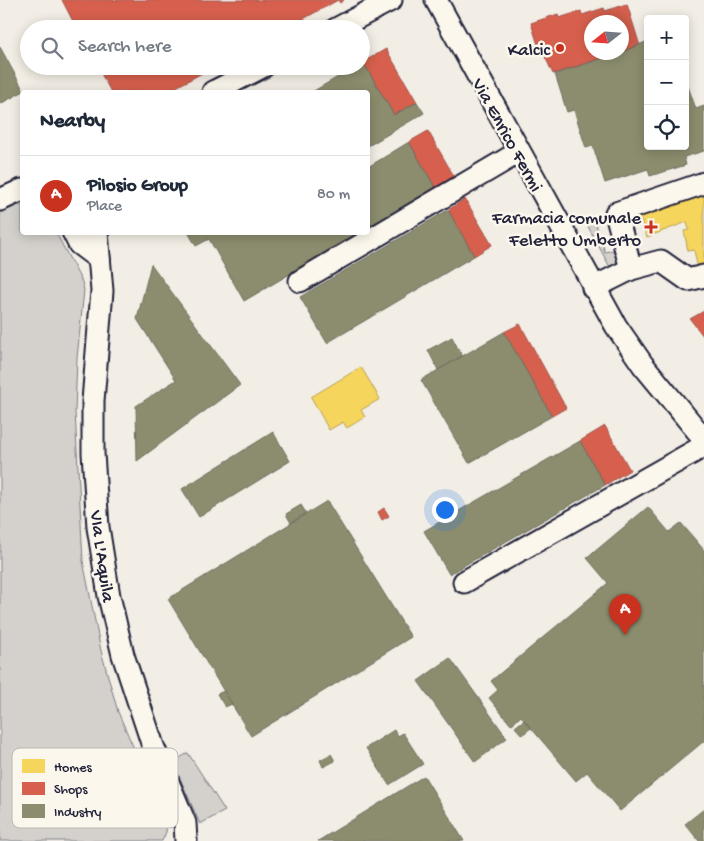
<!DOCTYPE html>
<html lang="en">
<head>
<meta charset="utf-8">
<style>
	body { margin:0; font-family:"Gochi Hand",sans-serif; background:#f6f6f7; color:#1f2937 }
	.controls { position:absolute; right:15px; top:15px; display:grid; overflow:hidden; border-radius:5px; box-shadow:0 2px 12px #0003 }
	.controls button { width:45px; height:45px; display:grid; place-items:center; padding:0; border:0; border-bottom:1px solid #e0e1e3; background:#fff; color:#1f2937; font:25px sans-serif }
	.compass { position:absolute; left:584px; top:15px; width:45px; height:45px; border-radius:50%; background:#fff; box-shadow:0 2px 12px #0003; rotate:253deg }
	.you { position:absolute; left:444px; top:509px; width:18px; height:18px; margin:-12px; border:4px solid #fff; border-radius:50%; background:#1a73e8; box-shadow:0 0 0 8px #1a73e833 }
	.badge { display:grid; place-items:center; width:32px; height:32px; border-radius:50%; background:#c8321e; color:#fff; font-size:16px; font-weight:700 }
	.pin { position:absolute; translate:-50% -41px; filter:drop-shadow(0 1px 2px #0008) }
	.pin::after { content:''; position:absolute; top:26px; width:18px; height:15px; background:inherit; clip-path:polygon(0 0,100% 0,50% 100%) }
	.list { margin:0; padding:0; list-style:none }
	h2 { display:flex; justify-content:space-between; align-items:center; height:65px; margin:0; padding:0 20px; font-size:21px }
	h2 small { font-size:16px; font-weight:400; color:#747a83 }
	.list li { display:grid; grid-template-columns:32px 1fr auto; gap:15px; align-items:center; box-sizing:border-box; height:80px; padding:0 20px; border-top:1px solid #e0e1e3 }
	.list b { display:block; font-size:19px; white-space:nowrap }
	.list p { margin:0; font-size:16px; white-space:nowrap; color:#747a83 }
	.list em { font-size:16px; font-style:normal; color:#747a83 }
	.icon { flex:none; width:28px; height:28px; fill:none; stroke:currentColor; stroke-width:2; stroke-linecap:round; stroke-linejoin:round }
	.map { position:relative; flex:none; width:704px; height:841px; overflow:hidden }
	.search { position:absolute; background:#fff; box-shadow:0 2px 12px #0003; left:20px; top:20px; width:350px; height:55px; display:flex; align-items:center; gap:12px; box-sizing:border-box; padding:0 18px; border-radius:28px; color:#747a83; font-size:19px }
	.panel { position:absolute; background:#fff; box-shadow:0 2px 12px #0003; left:20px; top:90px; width:350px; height:145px; border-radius:5px }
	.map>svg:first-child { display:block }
	.green { fill:#d4d1cc; stroke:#7b7a84 }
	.homes { fill:#f6d55c; stroke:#b69f52 }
	.shops { fill:#d6604d; stroke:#a04d48 }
	.industry { fill:#8c8c6e; stroke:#6c6c5f }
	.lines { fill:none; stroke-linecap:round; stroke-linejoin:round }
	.minor-casing { stroke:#22223b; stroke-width:25 }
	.minor { stroke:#fbf7ec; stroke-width:21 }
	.poi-dot { fill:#c8321e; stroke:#fbf7ec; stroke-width:2 }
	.labels { text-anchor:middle; stroke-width:5; stroke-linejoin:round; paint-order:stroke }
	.poi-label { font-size:19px; fill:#22223b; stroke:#fbf7ec; text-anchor:end }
	.street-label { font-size:19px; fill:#22223b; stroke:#fbf7ec }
	.key { fill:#fbf7ec; stroke:#bab7b7; stroke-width:1 }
	.key-label { font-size:14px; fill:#22223b }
</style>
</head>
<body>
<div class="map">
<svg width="704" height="841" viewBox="0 0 704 841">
	<rect width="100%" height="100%" fill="#f2eee5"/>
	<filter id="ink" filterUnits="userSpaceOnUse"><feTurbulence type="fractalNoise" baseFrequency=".02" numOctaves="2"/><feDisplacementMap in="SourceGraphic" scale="10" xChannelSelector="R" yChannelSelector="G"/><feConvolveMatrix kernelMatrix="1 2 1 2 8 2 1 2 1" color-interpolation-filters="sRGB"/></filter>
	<g filter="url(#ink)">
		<g class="green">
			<polygon points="17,205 22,205 22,232 56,233 82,282 84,290 77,358 75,412 83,561 101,651 118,712 167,824 166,832 162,841 0,841 0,213"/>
			<polygon points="593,216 605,252 613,250 618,265 611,269 584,219"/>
			<polygon points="188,753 225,811 200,824 173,762"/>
		</g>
		<g class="homes">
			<polygon points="704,188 704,268 698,270 694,250 688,251 684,231 689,230 687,222 647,237 638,213"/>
			<polygon points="361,367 380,399 361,410 365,417 347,428 343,422 329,430 311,397"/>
		</g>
		<g class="shops">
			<polygon points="62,0 344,0 340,3 338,0 285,29 77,29"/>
			<polygon points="627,4 640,46 622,52 622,22 592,22 592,52 620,52 553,74 542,50 540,51 531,23 558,14 559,18 581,11 582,15 604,8 605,11"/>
			<polygon points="386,49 417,102 394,115 363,62"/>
			<polygon points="97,66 215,66 167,92 111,92"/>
			<polygon points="428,131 455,178 436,189 409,142"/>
			<polygon points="465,199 492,245 474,256 448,210"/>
			<polygon points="704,311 704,337 690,319"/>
			<polygon points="520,324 566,408 552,416 504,332"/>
			<polygon points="605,426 630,470 605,485 580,441"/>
			<polygon points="384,508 389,516 382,520 378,512"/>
		</g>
		<g class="industry">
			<polygon points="648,41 648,146 685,146 685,78 696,109 704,106 704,151 684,157 686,165 650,176 648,169 605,183 593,146 586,148 574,110 567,112 555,74 622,52"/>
			<polygon points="0,47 24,91 0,104"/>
			<polygon points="363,62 394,115 417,102 424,113 368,146 368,92 312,92 357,66 361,66"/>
			<polygon points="409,142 436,189 368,229 368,167"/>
			<polygon points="448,210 474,256 327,343 300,297"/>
			<polygon points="188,232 361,232 244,301 209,239 196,246"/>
			<polygon points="151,264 240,385 137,461 136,406 176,380 137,319"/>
			<polygon points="504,332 552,416 469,463 421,380"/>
			<polygon points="452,337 462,356 438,370 428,350"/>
			<polygon points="273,432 290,461 199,517 182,489"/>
			<polygon points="580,441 605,485 449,574 424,531"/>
			<polygon points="327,501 411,637 251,736 168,599"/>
			<polygon points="301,505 306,513 291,523 286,514"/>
			<polygon points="648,507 669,532 681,523 704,550 704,741 620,811 587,772 576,781 521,716 511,725 489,698 498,690 491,681 608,583 587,558"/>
			<polygon points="450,658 507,738 475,762 418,681"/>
			<polygon points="224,691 232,704 225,707 217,694"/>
			<polygon points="524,720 531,728 522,735 515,727"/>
			<polygon points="394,730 398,736 403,733 423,764 389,785 366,748"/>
			<polygon points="331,754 335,761 323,767 320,760"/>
			<polygon points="424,776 464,841 318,841"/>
			<polygon points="704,809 704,841 699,841 685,824"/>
		</g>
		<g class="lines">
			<g class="minor-casing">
				<g id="minor">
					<polyline points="436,0 616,326 643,365 704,439"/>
					<polyline points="336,29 391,0"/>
					<polyline points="213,92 264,66"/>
					<polyline points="0,200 22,190"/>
					<polyline points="73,232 79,244 99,259"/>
					<polyline points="97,232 102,291 93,401 93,453 98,527 109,596 123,655 153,746 185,823 186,841"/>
					<polyline points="631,269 616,213 704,183"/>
					<polyline points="300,281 519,152"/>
					<polyline points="593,288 631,269 661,261 688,280 704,276"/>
					<polyline points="464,582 704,446"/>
				</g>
			</g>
			<use href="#minor" class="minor"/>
		</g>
	</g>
	<g class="poi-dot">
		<circle cx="560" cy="48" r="5"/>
		<path d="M648.5 219.5h5v5h5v5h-5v5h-5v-5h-5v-5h5z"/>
	</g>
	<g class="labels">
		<g class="poi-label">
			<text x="550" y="55">Kalcic</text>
			<text x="641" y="223">Farmacia comunale<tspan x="641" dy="22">Feletto Umberto</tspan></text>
		</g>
		<g class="street-label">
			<text transform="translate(509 134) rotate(61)" y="7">Via Enrico Fermi</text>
			<text transform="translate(104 556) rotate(82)" y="7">VIa L'Aquila</text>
		</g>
	</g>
	<rect x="12" y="748" width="166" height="80" rx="8" class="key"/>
	<rect x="22" y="759" width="23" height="14" fill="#f6d55c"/>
	<rect x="22" y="782" width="23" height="13" fill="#d6604d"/>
	<rect x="22" y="804" width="23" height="14" fill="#8c8c6e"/>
	<g class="key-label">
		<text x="54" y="771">Homes</text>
		<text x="54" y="793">Shops</text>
		<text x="54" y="816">Industry</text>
	</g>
</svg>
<div class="controls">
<button>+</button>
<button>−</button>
<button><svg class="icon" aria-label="locate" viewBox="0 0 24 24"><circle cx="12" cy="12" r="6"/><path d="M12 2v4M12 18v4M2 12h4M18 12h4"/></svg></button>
</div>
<svg class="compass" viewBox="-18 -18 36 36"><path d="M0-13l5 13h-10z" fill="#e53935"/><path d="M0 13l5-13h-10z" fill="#747a83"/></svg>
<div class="you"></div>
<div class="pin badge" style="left:625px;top:635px">A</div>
<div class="search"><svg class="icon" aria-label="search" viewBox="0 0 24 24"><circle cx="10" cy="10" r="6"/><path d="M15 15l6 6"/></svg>Search here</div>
<section class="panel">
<h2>Nearby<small></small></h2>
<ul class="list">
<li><span class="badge">A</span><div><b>Pilosio Group</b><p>Place</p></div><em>80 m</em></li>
</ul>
</section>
</div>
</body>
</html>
